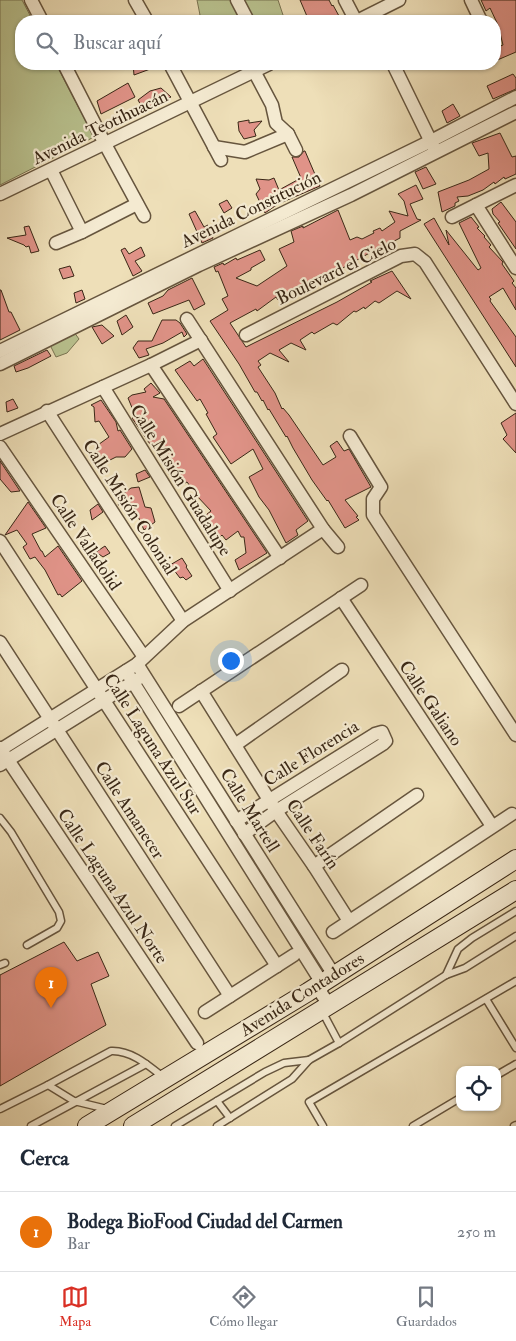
<!DOCTYPE html>
<html lang="es">
<head>
<meta charset="utf-8">
<style>
	body { margin:0; font-family:"IM FELL Double Pica",serif; background:#f6f6f7; color:#1f2937 }
	.controls { position:absolute; right:15px; bottom:15px; display:grid; overflow:hidden; border-radius:10px; box-shadow:0 1px 4px #0004 }
	.controls button { width:45px; height:45px; display:grid; place-items:center; padding:0; border:0; border-bottom:1px solid #e0e1e3; background:#fff; color:#1f2937; font:25px sans-serif }
	.you { position:absolute; left:230px; top:660px; width:18px; height:18px; margin:-12px; border:4px solid #fff; border-radius:50%; background:#1a73e8; box-shadow:0 0 0 8px #1a73e833 }
	.badge { display:grid; place-items:center; width:32px; height:32px; border-radius:50%; background:#d93025; color:#fff; font-size:16px; font-weight:700 }
	.pin { position:absolute; translate:-50% -41px; filter:drop-shadow(0 1px 2px #0008) }
	.pin::after { content:''; position:absolute; top:26px; width:18px; height:15px; background:inherit; clip-path:polygon(0 0,100% 0,50% 100%) }
	.list { margin:0; padding:0; list-style:none }
	h2 { display:flex; justify-content:space-between; align-items:center; height:65px; margin:0; padding:0 20px; font-size:21px }
	h2 small { font-size:16px; font-weight:400; color:#747a83 }
	.list li { display:grid; grid-template-columns:32px 1fr auto; gap:15px; align-items:center; box-sizing:border-box; height:80px; padding:0 20px; border-top:1px solid #e0e1e3 }
	.list b { display:block; font-size:19px; white-space:nowrap }
	.list p { margin:0; font-size:16px; white-space:nowrap; color:#747a83 }
	.list em { font-size:16px; font-style:normal; color:#747a83 }
	.icon { flex:none; width:28px; height:28px; fill:none; stroke:currentColor; stroke-width:2; stroke-linecap:round; stroke-linejoin:round }
	.map { position:relative; flex:none; width:516px; height:1126px; overflow:hidden }
	.search { position:absolute; background:#fff; box-shadow:0 1px 4px #0004; left:15px; right:15px; top:15px; height:55px; display:flex; align-items:center; gap:12px; box-sizing:border-box; padding:0 18px; border-radius:20px; color:#747a83; font-size:19px }
	.sheet { height:145px; background:#fff }
	nav { display:flex; justify-content:space-around; align-items:center; box-sizing:border-box; height:70px; border-top:1px solid #e0e1e3; background:#fff; font-size:14px; color:#747a83 }
	nav a { display:grid; justify-items:center; gap:2px }
	nav .on { color:#d93025 }
	.map>svg:first-child { display:block }
	.green { fill:#b9c28f; stroke:#797452 }
	.building { fill:#e09388; stroke:#392716 }
	.lines { fill:none; stroke-linecap:round; stroke-linejoin:round }
	.lane-casing { stroke:#66553e; stroke-width:9 }
	.street-casing { stroke:#66553e; stroke-width:15 }
	.secondary-casing { stroke:#392716; stroke-width:20 }
	.lane { stroke:#f4ead1; stroke-width:6 }
	.street { stroke:#f4ead1; stroke-width:12 }
	.secondary { stroke:#f4ead1; stroke-width:18 }
	.labels { text-anchor:middle; stroke-width:4.5; stroke-linejoin:round; paint-order:stroke }
	.street-label { font-size:18px; fill:#392716; stroke:#f4ead1 }
</style>
</head>
<body>
<div class="map">
<svg width="516" height="1126" viewBox="0 0 516 1126">
	<rect width="100%" height="100%" fill="#eedfb8"/>
	<filter id="stains"><feTurbulence type="fractalNoise" baseFrequency=".004" numOctaves="4"/><feColorMatrix values="0 0 0 0 .2 0 0 0 0 .09 0 0 0 0 .02 0 0 0 .5 -.17"/></filter>
	<radialGradient id="worn" r=".72"><stop offset=".6" stop-color="#630" stop-opacity="0"/><stop offset="1" stop-color="#630" stop-opacity=".3"/></radialGradient>
	<g class="green">
		<polygon points="0,0 22,0 33,21 21,21 21,64 56,64 94,137 0,185"/>
		<polygon points="197,0 278,0 285,21 187,21 200,15"/>
		<polygon points="74,332 79,339 67,353 56,357 49,343"/>
	</g>
	<g class="building">
		<polygon points="300,0 329,0 332,6 333,5 339,16 328,21 309,21"/>
		<polygon points="481,0 516,0 516,52 495,61 495,48 503,45 498,25 490,8 486,11"/>
		<polygon points="133,64 160,64 161,65 134,75"/>
		<polygon points="513,74 516,78 516,89 493,99 487,86"/>
		<polygon points="128,83 135,97 101,114 97,101"/>
		<polygon points="161,88 171,97 143,109 138,100 150,91"/>
		<polygon points="453,104 460,116 447,123 442,111"/>
		<polygon points="249,120 249,123 262,121 254,130 256,136 244,139 239,131 238,122"/>
		<polygon points="500,133 512,157 516,156 516,174 505,179 504,177 495,184 494,182 483,190 468,196 457,197 459,201 455,203 455,206 442,212 438,192 469,180 489,169 488,153 479,156 472,143"/>
		<polygon points="304,151 305,151 320,186 278,204 265,213 256,194 260,189 256,179 269,180 274,178 279,190 301,178 292,157 299,157"/>
		<polygon points="426,167 436,184 423,189 415,172"/>
		<polygon points="416,185 423,199 410,204 417,219 421,220 400,231 400,238 383,247 382,246 341,269 340,267 320,279 319,277 299,289 298,287 278,300 276,297 257,311 256,309 230,323 246,347 337,302 372,282 370,281 392,271 411,299 397,291 379,303 375,301 365,309 364,307 356,312 354,311 337,325 333,323 314,334 312,332 300,340 306,350 291,343 279,350 289,362 270,353 258,361 261,365 258,367 275,393 282,409 283,408 289,415 323,465 336,457 330,446 337,441 344,451 349,449 371,487 345,500 358,516 356,517 359,520 345,528 328,500 327,501 312,480 293,448 287,436 286,437 269,409 268,410 263,400 262,401 257,392 255,392 239,364 210,321 228,310 222,299 228,296 218,271 216,272 214,267 223,263 224,265 236,258 237,260 260,250 265,260 251,268 251,270 236,278 257,286 287,266 279,249 294,242 291,231 303,226 303,228 338,210 350,240 357,237 362,239 374,233 373,231 380,228 382,231 395,222 389,211 408,216 404,201 398,194"/>
		<polygon points="227,200 232,208 224,213 219,204"/>
		<polygon points="501,202 516,222 516,249 498,223 500,222 493,214 492,209"/>
		<polygon points="195,211 204,227 208,225 213,238 202,243 189,214"/>
		<polygon points="471,217 479,227 477,228 485,236 484,237 491,245 489,247 503,262 502,264 514,281 512,283 516,288 516,310 503,288 489,297 491,299 490,301 516,337 516,367 424,224 434,218 449,245 446,230 478,270 481,268 459,223"/>
		<polygon points="29,226 39,251 31,253 29,246 26,247 24,245 7,238 26,235 24,227"/>
		<polygon points="141,247 145,256 135,261 142,271 133,276 121,250 125,248 129,254"/>
		<polygon points="70,266 74,276 63,279 59,269"/>
		<polygon points="192,278 205,304 194,310 189,300 153,314 148,303 163,296 168,290"/>
		<polygon points="0,290 1,290 9,312 11,312 20,330 0,340"/>
		<polygon points="82,290 85,299 76,303 74,293"/>
		<polygon points="126,315 133,327 122,335 117,321"/>
		<polygon points="162,320 176,320 180,323 187,334 184,337 182,332 163,343 146,349 149,355 139,358 133,348 138,341 152,341"/>
		<polygon points="102,325 114,336 102,344 92,327"/>
		<polygon points="47,350 51,356 28,368 16,372 14,366"/>
		<polygon points="203,359 308,521 296,530 298,535 286,543 269,510 259,497 249,477 263,469 253,449 231,464 213,437 217,434 206,414 208,413 200,399 197,401 175,370 190,361 194,366"/>
		<polygon points="151,383 160,393 153,397 164,399 267,553 239,570 235,560 246,553 244,537 241,537 238,531 226,540 222,535 219,538 210,524 208,527 202,518 211,511 196,495 197,495 187,482 181,485 180,481 176,484 169,474 177,469 157,443 150,444 132,418 135,415 128,398 132,395 146,392 144,389"/>
		<polygon points="13,399 18,408 7,412 6,402"/>
		<polygon points="101,400 116,422 118,431 120,430 132,449 125,457 116,457 108,461 106,458 102,460 95,447 109,437 99,421 95,422 94,407 91,405"/>
		<polygon points="516,413 516,453 503,439 507,435 501,423"/>
		<polygon points="0,461 20,491 11,492 0,479"/>
		<polygon points="145,470 150,477 138,482 136,474"/>
		<polygon points="139,487 145,507 151,508 155,522 144,530 133,505 129,502 118,505 125,496 124,493 131,488"/>
		<polygon points="28,502 46,528 32,534 41,551 42,551 45,557 58,546 82,581 62,597 60,594 58,595 45,570 35,557 30,559 23,547 27,544 17,530 5,535"/>
		<polygon points="98,504 103,512 92,520 90,510"/>
		<polygon points="105,546 110,553 103,557 96,552"/>
		<polygon points="182,558 187,566 186,567 192,576 186,580 183,577 180,578 170,565"/>
		<polygon points="64,942 77,961 98,952 109,976 91,984 106,1025 0,1086 0,975"/>
	</g>
	<g class="lines">
		<g class="lane-casing">
			<g id="lane">
				<polyline points="0,818 11,832 59,912 61,921 57,928 27,945"/>
				<polyline points="0,965 5,963"/>
				<polyline points="446,975 458,949 472,938 516,911"/>
				<polyline points="486,999 516,1048"/>
				<polyline points="322,1011 339,1043"/>
				<polyline points="497,1075 516,1064"/>
				<path d="M 48,1085 L 111,1051 C 131,1050 148,1065 163,1077"/>
				<polyline points="217,1101 230,1118"/>
				<polyline points="0,1109 48,1085 74,1101 107,1109"/>
				<polyline points="31,1126 146,1064"/>
				<polyline points="175,1126 265,1072 284,1063 309,1060"/>
				<polyline points="217,1126 292,1079 309,1060 339,1043 446,975 465,968 516,936"/>
				<polyline points="323,1126 309,1102 516,981"/>
				<polyline points="413,1126 460,1098"/>
				<polyline points="514,1126 516,1125"/>
			</g>
		</g>
		<g class="street-casing">
			<g id="street">
				<polyline points="31,0 42,21"/>
				<polyline points="135,0 147,21"/>
				<polyline points="237,0 248,21"/>
				<polyline points="345,0 356,21"/>
				<polyline points="471,0 481,21"/>
				<polyline points="357,21 399,0"/>
				<polyline points="64,64 105,144 144,216"/>
				<polyline points="170,64 221,160"/>
				<polyline points="393,64 434,148"/>
				<polyline points="254,71 272,105 276,123 288,134 296,150"/>
				<polyline points="214,147 245,152 288,134"/>
				<polyline points="51,170 82,232"/>
				<polyline points="0,194 269,64"/>
				<polyline points="476,205 516,268"/>
				<polyline points="452,217 516,185"/>
				<polyline points="56,243 82,232 137,204"/>
				<polyline points="187,319 323,529 338,547"/>
				<polyline points="246,335 401,256 415,254 425,262 516,404"/>
				<polyline points="0,351 431,141 516,97"/>
				<polyline points="0,364 199,265 351,195 516,112"/>
				<polyline points="151,365 280,558"/>
				<polyline points="103,387 230,591"/>
				<polyline points="47,411 183,621"/>
				<polyline points="0,434 151,365 201,340"/>
				<polyline points="350,436 381,487 373,499 373,515 516,735"/>
				<polyline points="0,447 144,657"/>
				<polyline points="0,541 277,966"/>
				<polyline points="341,598 492,826"/>
				<polyline points="0,642 230,996"/>
				<polyline points="137,664 334,975"/>
				<polyline points="126,671 322,983 321,993 329,1005"/>
				<polyline points="201,691 276,811 314,866 349,921"/>
				<polyline points="179,706 361,585"/>
				<polyline points="235,745 342,670"/>
				<polyline points="0,748 197,1043"/>
				<polyline points="0,750 137,664 183,621 323,529"/>
				<polyline points="0,765 138,679"/>
				<polyline points="236,821 375,734 382,732 386,741 383,744 276,811 244,834"/>
				<polyline points="314,866 417,795"/>
				<polyline points="333,932 512,814"/>
				<polyline points="205,1012 294,955"/>
			</g>
		</g>
		<g class="secondary-casing">
			<g id="secondary">
				<polyline points="87,1126 308,992 516,859"/>
				<polyline points="133,1126 516,890"/>
			</g>
		</g>
		<use href="#lane" class="lane"/>
		<use href="#street" class="street"/>
		<use href="#secondary" class="secondary"/>
	</g>
	<g class="labels">
		<g class="street-label">
			<text transform="translate(100 127) rotate(-26)" y="6">Avenida Teotihuacán</text>
			<text transform="translate(251 209) rotate(-26)" y="6">Avenida Constitución</text>
			<text transform="translate(336 271) rotate(-26)" y="6">Boulevard el Cielo</text>
			<text transform="translate(181 480) rotate(58)" y="6">Calle Misión Guadalupe</text>
			<text transform="translate(130 507) rotate(57)" y="6">Calle Misión Colonial</text>
			<text transform="translate(86 542) rotate(56)" y="6">Calle Valladolid</text>
			<text transform="translate(431 703) rotate(56)" y="6">Calle Galiano</text>
			<text transform="translate(153 744) rotate(57)" y="6">Calle Laguna Azul Sur</text>
			<text transform="translate(311 753) rotate(-32)" y="6">Calle Florencia</text>
			<text transform="translate(130 810) rotate(57)" y="6">Calle Amanecer</text>
			<text transform="translate(250 810) rotate(58)" y="6">Calle Martell</text>
			<text transform="translate(313 834) rotate(56)" y="6">Calle Farín</text>
			<text transform="translate(113 886) rotate(56)" y="6">Calle Laguna Azul Norte</text>
			<text transform="translate(302 994) rotate(-32)" y="6">Avenida Contadores</text>
		</g>
	</g>
	<rect width="100%" height="100%" filter="url(#stains)"/>
	<rect width="100%" height="100%" fill="url(#worn)"/>
</svg>
<div class="controls">
<button><svg class="icon" aria-label="locate" viewBox="0 0 24 24"><circle cx="12" cy="12" r="6"/><path d="M12 2v4M12 18v4M2 12h4M18 12h4"/></svg></button>
</div>
<div class="you"></div>
<div class="pin badge" style="left:51px;top:1008px;background:#e8710a">1</div>
<div class="search"><svg class="icon" aria-label="search" viewBox="0 0 24 24"><circle cx="10" cy="10" r="6"/><path d="M15 15l6 6"/></svg>Buscar aquí</div>
</div>
<section class="sheet">
<h2>Cerca<small></small></h2>
<ul class="list">
<li><span class="badge" style="background:#e8710a">1</span><div><b>Bodega BioFood Ciudad del Carmen</b><p>Bar</p></div><em>250 m</em></li>
</ul>
</section>
<nav>
<a class="on"><svg class="icon" aria-label="map" viewBox="0 0 24 24"><path d="M3 6l6-2 6 2 6-2v14l-6 2-6-2-6 2zM9 4v14M15 6v14"/></svg>Mapa</a>
<a><svg class="icon" aria-label="directions" viewBox="0 0 24 24"><path d="M12 3l9 9-9 9-9-9zM9 14v-3h6M13 9l2 2-2 2"/></svg>Cómo llegar</a>
<a><svg class="icon" aria-label="saved" viewBox="0 0 24 24"><path d="M7 4h10v16l-5-4-5 4z"/></svg>Guardados</a>
</nav>
</body>
</html>
